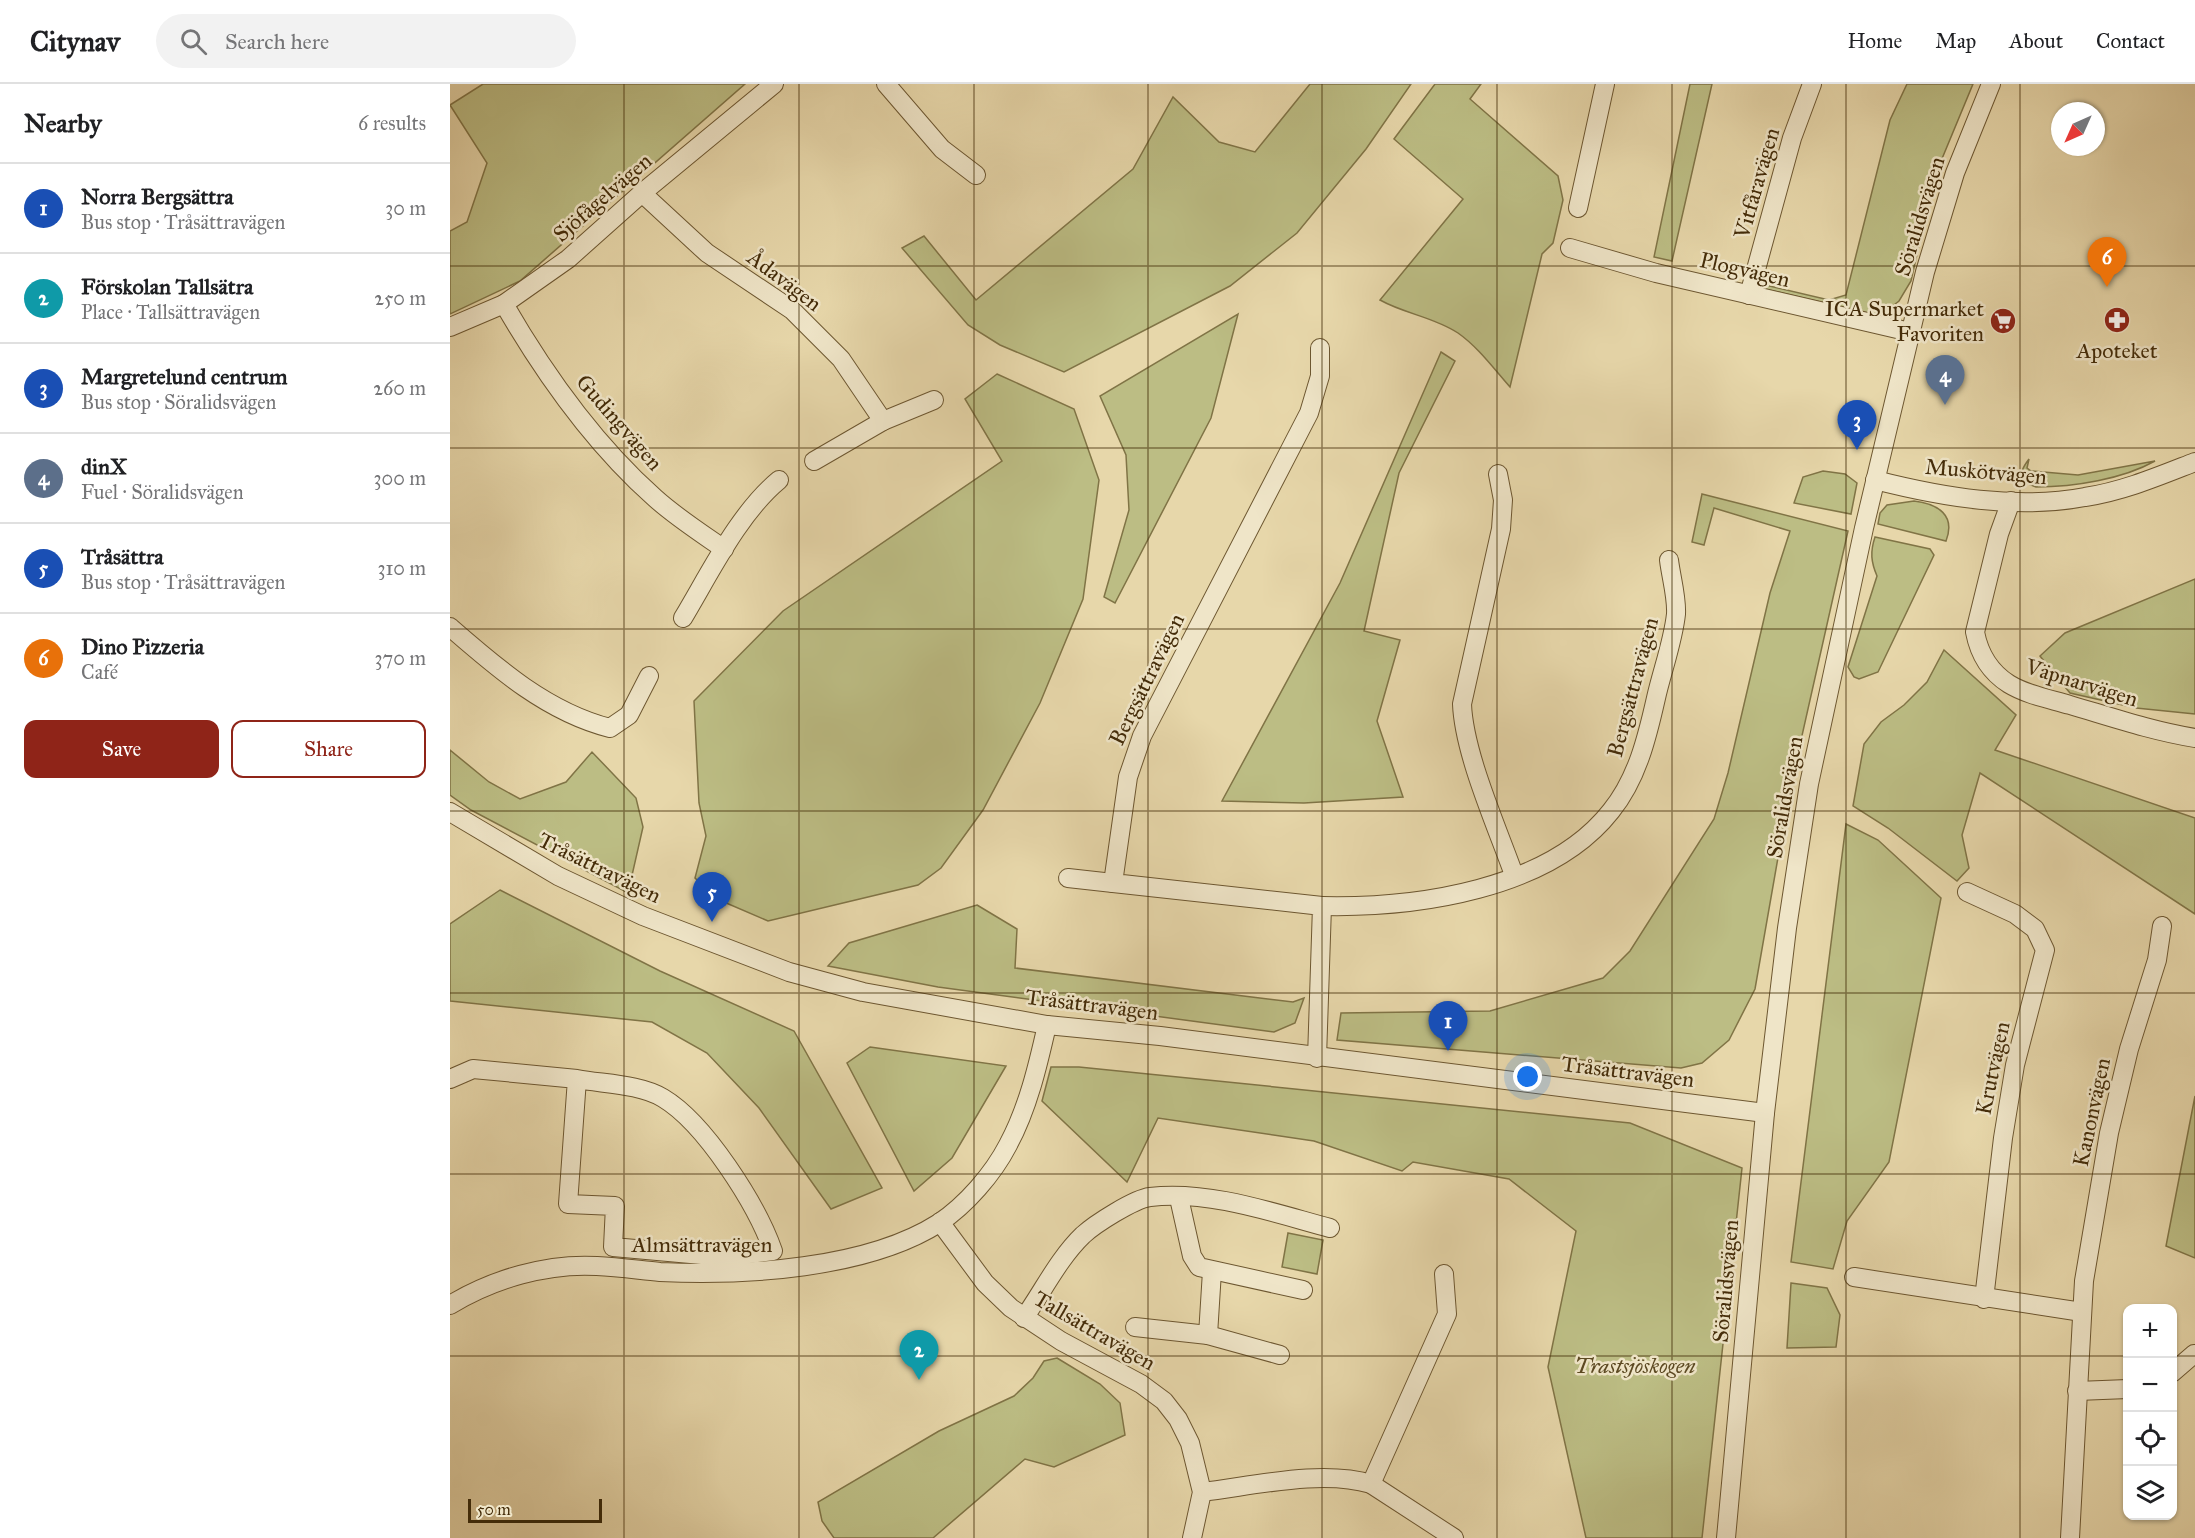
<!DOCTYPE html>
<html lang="en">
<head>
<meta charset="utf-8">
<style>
	body { margin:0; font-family:"IM FELL Great Primer",serif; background:#f2f2f2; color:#202124 }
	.controls { position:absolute; right:18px; bottom:18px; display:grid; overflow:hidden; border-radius:12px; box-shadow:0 2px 4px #0004 }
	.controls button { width:54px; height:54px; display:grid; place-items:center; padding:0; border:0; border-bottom:2px solid #e0e0e0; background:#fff; color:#202124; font:30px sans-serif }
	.compass { position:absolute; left:1601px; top:18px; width:54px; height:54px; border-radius:50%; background:#fff; box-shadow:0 2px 4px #0004; rotate:225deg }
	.scale { position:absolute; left:18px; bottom:15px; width:134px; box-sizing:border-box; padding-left:6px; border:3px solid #442c09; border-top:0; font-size:16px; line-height:21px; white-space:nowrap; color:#442c09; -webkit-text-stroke:4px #efe5c8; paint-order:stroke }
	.you { position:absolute; left:1078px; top:993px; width:21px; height:21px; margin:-15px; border:4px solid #fff; border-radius:50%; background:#1a73e8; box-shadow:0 0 0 9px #1a73e833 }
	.badge { display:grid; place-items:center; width:39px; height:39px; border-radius:50%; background:#8f2418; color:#fff; font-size:20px; font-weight:700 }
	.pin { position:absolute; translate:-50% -50px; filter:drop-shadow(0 2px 3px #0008) }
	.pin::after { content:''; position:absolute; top:32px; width:21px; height:18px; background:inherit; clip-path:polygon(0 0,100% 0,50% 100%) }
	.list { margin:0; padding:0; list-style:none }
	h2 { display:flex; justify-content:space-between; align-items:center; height:78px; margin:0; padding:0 24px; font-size:26px }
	h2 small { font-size:20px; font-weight:400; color:#757577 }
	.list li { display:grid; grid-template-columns:39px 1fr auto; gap:18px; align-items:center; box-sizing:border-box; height:90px; padding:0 24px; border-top:2px solid #e0e0e0 }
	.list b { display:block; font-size:22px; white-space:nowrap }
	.list p { margin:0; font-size:20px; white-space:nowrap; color:#757577 }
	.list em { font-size:20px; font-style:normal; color:#757577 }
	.actions { display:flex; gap:12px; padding:18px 24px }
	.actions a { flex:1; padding:14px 0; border:2px solid #8f2418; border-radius:12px; text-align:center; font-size:21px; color:#8f2418 }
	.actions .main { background:#8f2418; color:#fff }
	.icon { flex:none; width:33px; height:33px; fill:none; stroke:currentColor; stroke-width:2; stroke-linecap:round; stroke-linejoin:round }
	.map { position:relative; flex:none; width:1745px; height:1454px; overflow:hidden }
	header { display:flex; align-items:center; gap:36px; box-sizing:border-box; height:84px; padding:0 30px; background:#fff; border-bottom:2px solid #e0e0e0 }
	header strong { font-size:28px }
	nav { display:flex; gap:33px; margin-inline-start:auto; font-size:21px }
	.search { width:420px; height:54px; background:#f2f2f2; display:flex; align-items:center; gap:15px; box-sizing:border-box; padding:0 21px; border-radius:33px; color:#757577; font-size:22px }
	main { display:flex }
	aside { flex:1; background:#fff }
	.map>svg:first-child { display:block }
	.green { fill:#bcbd84; stroke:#807446; stroke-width:1.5 }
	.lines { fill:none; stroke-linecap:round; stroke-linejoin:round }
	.minor-casing { stroke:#6d5731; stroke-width:20 }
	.minor { stroke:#efe5c8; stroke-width:18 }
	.grid { fill:none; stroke:#442c09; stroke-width:1.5; stroke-opacity:0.55 }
	.labels { text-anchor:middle; stroke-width:5; stroke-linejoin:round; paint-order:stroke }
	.street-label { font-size:22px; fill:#442c09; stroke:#efe5c8 }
	.poi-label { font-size:22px; fill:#442c09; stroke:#efe5c8; text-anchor:end }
	.park-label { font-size:22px; font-style:italic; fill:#5c4922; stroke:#efe5c8 }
</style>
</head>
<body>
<header>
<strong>Citynav</strong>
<div class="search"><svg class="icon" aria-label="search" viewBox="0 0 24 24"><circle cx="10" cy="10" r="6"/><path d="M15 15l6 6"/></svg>Search here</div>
<nav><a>Home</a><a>Map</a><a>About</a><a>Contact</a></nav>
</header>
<main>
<aside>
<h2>Nearby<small>6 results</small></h2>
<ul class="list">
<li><span class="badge" style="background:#1a4fb4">1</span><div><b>Norra Bergsättra</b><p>Bus stop · Tråsättravägen</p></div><em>30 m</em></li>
<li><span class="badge" style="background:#0f9aa8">2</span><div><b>Förskolan Tallsätra</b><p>Place · Tallsättravägen</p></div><em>250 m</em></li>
<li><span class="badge" style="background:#1a4fb4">3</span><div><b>Margretelund centrum</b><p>Bus stop · Söralidsvägen</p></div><em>260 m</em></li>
<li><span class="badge" style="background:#5c6f8a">4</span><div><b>dinX</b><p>Fuel · Söralidsvägen</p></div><em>300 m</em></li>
<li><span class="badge" style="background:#1a4fb4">5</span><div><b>Tråsättra</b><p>Bus stop · Tråsättravägen</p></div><em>310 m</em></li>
<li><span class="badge" style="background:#e8710a">6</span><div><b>Dino Pizzeria</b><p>Café</p></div><em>370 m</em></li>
</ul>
<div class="actions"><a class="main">Save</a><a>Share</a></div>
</aside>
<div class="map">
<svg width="1745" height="1454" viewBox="0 0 1745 1454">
	<rect width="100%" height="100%" fill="#e7d7aa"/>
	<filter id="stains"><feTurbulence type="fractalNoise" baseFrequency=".00333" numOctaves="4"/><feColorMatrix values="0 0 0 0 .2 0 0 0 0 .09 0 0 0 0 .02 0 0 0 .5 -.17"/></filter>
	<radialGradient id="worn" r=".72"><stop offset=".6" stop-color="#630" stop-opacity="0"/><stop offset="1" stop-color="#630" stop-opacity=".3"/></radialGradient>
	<g class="green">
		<polygon points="33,0 295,0 70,197 0,230 0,147 17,138 37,79 0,21"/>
		<polygon points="860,0 961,0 916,65 847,149 780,202 614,288 550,261 518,241 452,164 474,152 526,216 683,85 723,13 769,58 805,68"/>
		<path d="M 985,0 L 1031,0 L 1020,15 L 1108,92 L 1113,116 L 1103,159 L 1092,170 L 1060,303 C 1044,285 1028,263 1008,249 C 984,233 955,230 930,216 L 1013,115 L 944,55 Z"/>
		<polygon points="1240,0 1262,0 1222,177 1204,173"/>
		<polygon points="1457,0 1523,0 1484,94 1461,197 1449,217 1430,232 1306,203 1307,199 1379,216 1396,211 1440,36"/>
		<polygon points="788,230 761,334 665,519 654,513 679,426 676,371 650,312"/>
		<polygon points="991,268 1005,277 949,389 914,547 950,556 927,637 953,713 854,719 772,717 890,499"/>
		<polygon points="547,290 624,325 649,396 633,515 590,619 533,726 491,784 468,801 318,837 267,815 245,794 256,752 249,719 244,617 333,527 552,377 515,315"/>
		<path d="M 1579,375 L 1577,384 L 1581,387 L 1628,391 L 1705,377 C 1673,395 1624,403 1586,403 L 1576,399 C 1568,390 1573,383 1579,375 Z"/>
		<polygon points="1373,387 1395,390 1407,399 1401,430 1344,419 1353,393"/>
		<polygon points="1252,410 1398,447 1340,705 1305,905 1279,956 1252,979 1231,984 887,956 891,929 1040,927 1153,894 1180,867 1264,735 1278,689 1320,509 1340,447 1264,424 1254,461 1242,458"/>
		<path d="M 1464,417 C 1488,420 1506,431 1496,457 L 1428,440 L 1430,429 L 1437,421 Z"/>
		<path d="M 1425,453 L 1480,465 L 1484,471 L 1428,588 L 1409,595 L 1404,593 L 1398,583 L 1427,492 C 1421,478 1420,468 1425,453 Z"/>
		<polygon points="1745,495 1745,630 1686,624 1620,609 1590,572 1615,549"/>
		<polygon points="1494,566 1566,631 1545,666 1745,734 1745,830 1530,689 1512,751 1519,784 1507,797 1438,744 1403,722 1414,660 1431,638 1454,621 1477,598"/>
		<polygon points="0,666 39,698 70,715 116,698 142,668 186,714 193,743 178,809 21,726 0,711"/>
		<polygon points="1396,740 1428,756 1491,814 1439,1078 1397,1137 1383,1185 1341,1178"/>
		<polygon points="50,806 210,887 344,947 432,1104 381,1125 309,1024 257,969 202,938 0,917 0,840"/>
		<polygon points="527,821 567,845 565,884 843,918 854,914 845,939 824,948 488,903 378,882 399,859"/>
		<polygon points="420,963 556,982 502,1074 464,1107 397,979"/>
		<polygon points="601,983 629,983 1180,1039 1292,1084 1252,1454 1136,1454 1098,1283 1126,1147 1059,1095 963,1078 952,1087 864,1057 708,1034 677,1098 592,1017"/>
		<polygon points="1745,1012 1745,1174 1716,1162"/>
		<polygon points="838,1149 873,1156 867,1190 832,1183"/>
		<polygon points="1341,1199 1377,1204 1390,1231 1386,1263 1337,1264"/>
		<polygon points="607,1274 650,1300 670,1319 675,1351 604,1383 575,1375 483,1454 384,1454 372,1437 368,1418 489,1347 564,1312 583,1294 594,1277"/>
	</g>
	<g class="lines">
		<g class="minor-casing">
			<g id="minor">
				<polyline points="436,0 492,65 526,91"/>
				<polyline points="192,109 257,169 342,226 391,275 433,337"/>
				<polyline points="1128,124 1155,0"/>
				<polyline points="1120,164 1206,189 1460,248"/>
				<polyline points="1299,211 1342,54 1362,0"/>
				<path d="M 54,220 C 95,291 143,359 205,414 C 226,433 251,449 274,465"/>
				<polyline points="0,243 54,220 118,175 192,109 324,0"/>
				<polyline points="364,377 433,337 484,316"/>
				<path d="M 1048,390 L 1053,416 L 1051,445 L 1012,620 C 1014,670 1047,743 1064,791"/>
				<path d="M 1425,396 C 1492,413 1567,426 1635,413 C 1674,407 1709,392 1745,378"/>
				<path d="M 1561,417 L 1549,450 L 1525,548 C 1529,569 1540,588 1559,600 C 1577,611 1600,615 1620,621 C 1661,633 1702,647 1745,654"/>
				<path d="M 233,534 C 260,489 289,429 329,396"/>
				<path d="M 0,543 C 47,584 97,628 160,644 L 179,631 L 199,592"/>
				<polyline points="0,728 108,792 193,832 339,888 413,908 597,941 710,952 1315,1029"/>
				<polyline points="618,794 663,799"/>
				<polyline points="1517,808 1565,830 1585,845 1595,866 1565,981 1553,1054 1534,1215"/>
				<path d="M 872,822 C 966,824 1099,806 1161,727 C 1187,695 1197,654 1206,614 C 1212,587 1223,558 1226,530 C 1227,513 1221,493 1219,476"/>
				<polyline points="867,974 872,822 663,799 678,693 692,652 859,329 870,292 870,264"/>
				<path d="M 0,995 L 23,985 L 127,995 L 118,1120 L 165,1122 L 163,1163 L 274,1173 L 323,1167 C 307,1121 255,1039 213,1014 C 190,1000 153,1000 127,995"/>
				<polyline points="729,1114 742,1172 749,1183 853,1206"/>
				<polyline points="490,1138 535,1199 561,1224 611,1257 691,1300 714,1317 728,1335 740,1359 752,1408 742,1454"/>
				<polyline points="762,1187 758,1251 830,1271"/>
				<polyline points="1404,1193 1632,1228"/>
				<path d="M 0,1221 C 43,1195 97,1179 147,1182 C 168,1183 189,1186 210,1188 C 294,1192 417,1185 489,1139 C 516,1121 543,1090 558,1061 C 578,1024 588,981 597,941"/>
				<path d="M 574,1234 C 593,1207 609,1174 633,1151 C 645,1140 684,1115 700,1113 C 759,1106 824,1129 880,1144"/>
				<polyline points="685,1243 758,1251"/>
				<polyline points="1722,1289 1744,1270"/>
				<polyline points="1627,1307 1678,1305"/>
				<polyline points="921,1400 1004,1454"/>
				<path d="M 752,1408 C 803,1402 872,1385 921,1400 L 997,1230 L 994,1190"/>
				<polyline points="1276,1454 1315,1029 1337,844 1359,700 1414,444 1475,188 1505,89 1541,0"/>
				<polyline points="1620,1454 1634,1197 1659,1049 1679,965 1707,876 1712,842"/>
			</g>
		</g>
		<use href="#minor" class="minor"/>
	</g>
	<path class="grid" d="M 174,0 L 174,1454M 349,0 L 349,1454M 524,0 L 524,1454M 698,0 L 698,1454M 872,0 L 872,1454M 1047,0 L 1047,1454M 1222,0 L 1222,1454M 1396,0 L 1396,1454M 1570,0 L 1570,1454M 0,182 L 1745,182M 0,364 L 1745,364M 0,545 L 1745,545M 0,727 L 1745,727M 0,909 L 1745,909M 0,1090 L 1745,1090M 0,1272 L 1678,1272M 1722,1272 L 1745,1272"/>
	<defs>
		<g id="pharmacy-disc" transform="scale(1.35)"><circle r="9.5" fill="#8f2418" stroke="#efe5c8"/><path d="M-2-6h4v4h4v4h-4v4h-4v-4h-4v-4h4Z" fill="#fff"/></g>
		<g id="supermarket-disc" transform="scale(1.35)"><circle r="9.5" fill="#8f2418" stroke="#efe5c8"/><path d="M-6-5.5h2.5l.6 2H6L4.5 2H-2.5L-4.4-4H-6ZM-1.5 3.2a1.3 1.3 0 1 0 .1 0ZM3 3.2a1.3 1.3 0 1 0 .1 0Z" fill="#fff"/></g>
	</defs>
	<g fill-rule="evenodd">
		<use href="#pharmacy-disc" x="1667" y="236"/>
		<use href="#supermarket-disc" x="1553" y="237"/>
	</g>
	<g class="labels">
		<g class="street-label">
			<text transform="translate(1306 99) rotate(-74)" y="8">Vitfåravägen</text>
			<text transform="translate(152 113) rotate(-41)" y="8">Sjöfågelvägen</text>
			<text transform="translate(1469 132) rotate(-73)" y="8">Söralidsvägen</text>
			<text transform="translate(1295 185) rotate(13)" y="8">Plogvägen</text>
			<text transform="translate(335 196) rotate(37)" y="8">Ådavägen</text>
			<text transform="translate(170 338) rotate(49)" y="8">Gudingvägen</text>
			<text transform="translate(1536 387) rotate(5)" y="8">Muskötvägen</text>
			<text transform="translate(696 595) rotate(-64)" y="8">Bergsättravägen</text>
			<text transform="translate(1632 598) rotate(17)" y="8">Väpnarvägen</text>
			<text transform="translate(1182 603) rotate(-75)" y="8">Bergsättravägen</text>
			<text transform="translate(1334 713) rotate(-80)" y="8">Söralidsvägen</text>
			<text transform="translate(150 783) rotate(26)" y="8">Tråsättravägen</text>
			<text transform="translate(642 920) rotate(7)" y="8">Tråsättravägen</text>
			<text transform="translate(1542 984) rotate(-78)" y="8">Krutvägen</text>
			<text transform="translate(1178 987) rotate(7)" y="8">Tråsättravägen</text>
			<text transform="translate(1641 1028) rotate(-78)" y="8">Kanonvägen</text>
			<text x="252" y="1168">Almsättravägen</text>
			<text transform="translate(1275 1197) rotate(-85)" y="8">Söralidsvägen</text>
			<text transform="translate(645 1246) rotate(30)" y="8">Tallsättravägen</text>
		</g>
		<g class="poi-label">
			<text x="1534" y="232">ICA Supermarket<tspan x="1534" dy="25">Favoriten</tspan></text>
			<text x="1667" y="274" text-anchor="middle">Apoteket</text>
		</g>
		<g class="park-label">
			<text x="1185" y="1289">Trastsjöskogen</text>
		</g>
	</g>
	<rect width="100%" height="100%" filter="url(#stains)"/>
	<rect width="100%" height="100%" fill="url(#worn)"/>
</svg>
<div class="controls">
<button>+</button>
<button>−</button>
<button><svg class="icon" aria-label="locate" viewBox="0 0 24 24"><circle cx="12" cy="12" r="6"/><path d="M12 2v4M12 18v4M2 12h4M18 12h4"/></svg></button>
<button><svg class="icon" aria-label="layers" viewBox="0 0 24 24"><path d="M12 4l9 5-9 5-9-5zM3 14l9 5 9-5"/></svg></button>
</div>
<svg class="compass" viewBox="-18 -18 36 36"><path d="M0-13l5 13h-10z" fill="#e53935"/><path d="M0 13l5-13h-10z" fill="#757577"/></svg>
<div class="scale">50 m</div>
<div class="you"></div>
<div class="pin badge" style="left:998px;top:967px;background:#1a4fb4">1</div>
<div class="pin badge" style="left:469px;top:1296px;background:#0f9aa8">2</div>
<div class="pin badge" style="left:1407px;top:366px;background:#1a4fb4">3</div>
<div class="pin badge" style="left:1495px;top:321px;background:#5c6f8a">4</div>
<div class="pin badge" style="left:262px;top:838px;background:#1a4fb4">5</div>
<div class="pin badge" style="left:1657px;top:203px;background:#e8710a">6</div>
</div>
</main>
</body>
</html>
